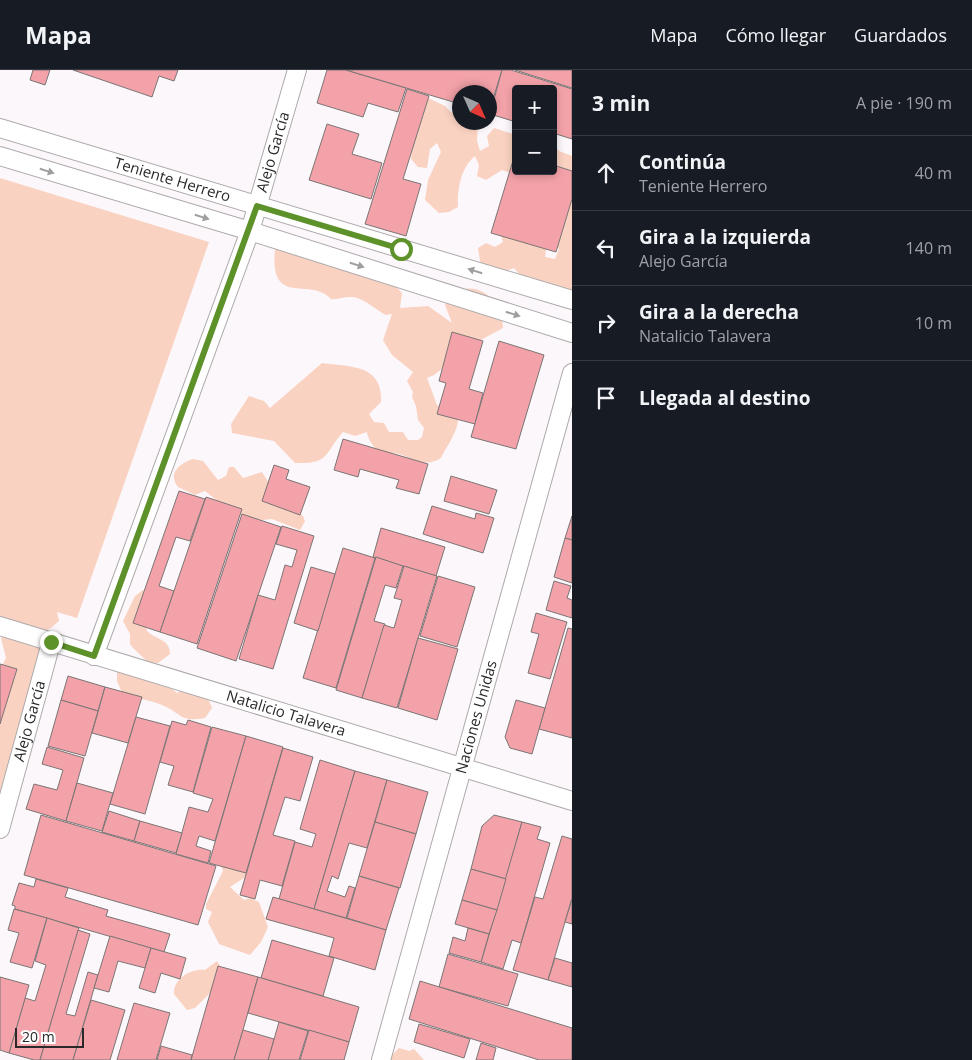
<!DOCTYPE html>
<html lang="es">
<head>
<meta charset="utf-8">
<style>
	body { margin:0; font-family:"Open Sans",sans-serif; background:#242831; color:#f1f3f6 }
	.controls { position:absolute; right:15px; top:15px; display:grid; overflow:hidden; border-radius:5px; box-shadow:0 2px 8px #0003 }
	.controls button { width:45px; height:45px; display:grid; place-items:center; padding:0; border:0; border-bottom:1px solid #363941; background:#171b24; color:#f1f3f6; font:25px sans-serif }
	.compass { position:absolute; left:452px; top:15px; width:45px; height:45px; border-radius:50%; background:#171b24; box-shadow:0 2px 8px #0003; rotate:135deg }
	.scale { position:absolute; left:15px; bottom:12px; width:69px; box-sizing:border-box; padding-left:5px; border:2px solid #2a2829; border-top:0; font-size:14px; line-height:18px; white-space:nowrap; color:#2a2829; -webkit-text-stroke:4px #fff; paint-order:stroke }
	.stop { position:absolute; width:15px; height:15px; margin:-11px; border:4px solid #5d912a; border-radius:50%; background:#fff }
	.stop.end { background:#5d912a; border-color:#fff; box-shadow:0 1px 5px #0008 }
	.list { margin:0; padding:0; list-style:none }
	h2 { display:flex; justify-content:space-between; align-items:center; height:65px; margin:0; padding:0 20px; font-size:21px }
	h2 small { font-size:16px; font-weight:400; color:#9ea1a6 }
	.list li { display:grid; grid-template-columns:32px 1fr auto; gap:15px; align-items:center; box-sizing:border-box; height:75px; padding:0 20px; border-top:1px solid #363941 }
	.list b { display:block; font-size:19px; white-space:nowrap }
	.list p { margin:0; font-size:16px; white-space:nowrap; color:#9ea1a6 }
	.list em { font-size:16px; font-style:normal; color:#9ea1a6 }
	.icon { flex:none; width:28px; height:28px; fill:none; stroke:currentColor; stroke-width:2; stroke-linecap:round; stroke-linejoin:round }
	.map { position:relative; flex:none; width:572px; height:990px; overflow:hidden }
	header { display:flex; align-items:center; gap:30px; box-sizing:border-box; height:70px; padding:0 25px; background:#171b24; border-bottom:1px solid #363941 }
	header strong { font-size:24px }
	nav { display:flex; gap:28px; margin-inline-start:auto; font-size:18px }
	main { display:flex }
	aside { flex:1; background:#171b24 }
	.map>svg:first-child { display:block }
	.green { fill:#fad2c2 }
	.building { fill:#f4a2a9; stroke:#7a7575 }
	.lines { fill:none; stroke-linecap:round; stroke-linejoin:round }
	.minor-casing { stroke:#aeaaac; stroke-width:20 }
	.minor { stroke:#fff; stroke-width:18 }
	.oneway { fill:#9f9e9f }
	.route { stroke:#5d912a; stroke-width:6 }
	.labels { text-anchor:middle; stroke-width:5; stroke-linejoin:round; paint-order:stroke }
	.street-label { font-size:15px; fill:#2a2829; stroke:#fff }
</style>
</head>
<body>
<header>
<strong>Mapa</strong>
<nav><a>Mapa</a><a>Cómo llegar</a><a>Guardados</a></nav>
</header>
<main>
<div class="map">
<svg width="572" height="990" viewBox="0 0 572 990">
	<rect width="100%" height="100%" fill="#fcf7fa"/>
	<g class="green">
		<path d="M 428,28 L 445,36 L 452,43 L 459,43 L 460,52 L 478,53 L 477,71 L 480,81 L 489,76 L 487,66 L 494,58 L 516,65 L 516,93 L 511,103 L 502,100 L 486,110 L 477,106 L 479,95 L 475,86 C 461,97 457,120 458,137 L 449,142 L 439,143 L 425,130 L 428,110 L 441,82 L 437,73 L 430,79 L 427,98 L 418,97 L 411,89 L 412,79 Z"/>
		<polygon points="553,74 559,81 572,86 572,104 553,98"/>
		<polygon points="0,108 209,172 77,548 57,542 59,551 51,558 42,562 44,577 0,726 0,623 2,596 6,588 1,568 8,561 0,558"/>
		<polygon points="572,129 572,226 550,221 545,213 526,212 514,198 496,205 481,197 478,178 486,173 495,177 503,172 500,162 548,168 545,187 555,189 559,179 554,172"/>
		<path d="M 284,177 L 362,199 L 377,211 C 389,211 394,214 402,223 L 400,238 L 428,236 L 452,253 L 445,235 C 465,201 503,225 503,258 L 477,272 L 434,305 L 427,308 L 437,335 C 443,337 452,339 456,344 C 464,353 445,379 441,388 C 422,400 411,385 393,383 L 389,385 C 379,385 368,372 367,362 L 355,366 L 343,362 C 323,385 330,394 295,393 L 274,371 L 232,363 L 231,354 L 249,326 L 264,331 L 270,338 L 322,293 C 350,297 383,294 381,332 L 369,344 L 374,352 L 384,353 L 389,362 L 403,362 L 408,370 L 418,370 L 422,367 L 424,358 L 418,350 L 416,336 L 412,327 L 413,322 L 407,311 L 413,302 L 392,285 L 383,270 L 392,244 L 386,245 C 376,240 362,226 350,227 C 343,227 338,230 331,229 C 310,206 269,239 275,179 Z"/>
		<path d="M 193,389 L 203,391 L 218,410 L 226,406 L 229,397 L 234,397 L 243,408 L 262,402 L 272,418 L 303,446 L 305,451 L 300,460 L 272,449 L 262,450 L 231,442 L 205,421 L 195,425 L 178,417 C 167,403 180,393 193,389 Z"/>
		<path d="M 143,520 L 150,528 L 146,556 L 147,561 C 156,570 170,569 170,584 L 158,593 L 148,592 L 133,578 L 130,574 L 130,564 L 123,551 L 135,526 Z"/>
		<path d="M 117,600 L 154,604 L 177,623 L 191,616 L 206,623 L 212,638 L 205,648 C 179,653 182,643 162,635 C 150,630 136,628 123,625 L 117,611 Z"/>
		<polygon points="253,751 263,753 247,806 230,817 244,830 250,828 259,832 268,857 261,872 250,885 219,874 208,852 212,842 206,839 206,834 223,801 220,792"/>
		<path d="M 217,891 L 224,903 L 217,916 L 195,938 L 187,940 L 174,924 C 173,908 192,898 205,900 Z"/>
		<polygon points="399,978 409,981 414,979 424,990 387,990"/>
	</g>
	<g class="building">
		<polygon points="33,0 50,0 45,15 30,10"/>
		<polygon points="73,0 178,0 174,11 159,6 152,27"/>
		<polygon points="327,0 346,0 406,18 398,42 368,33 363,47 317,33"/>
		<polygon points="346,0 502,0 490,39 490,22 460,22 460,34"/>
		<polygon points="502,0 511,0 572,19 572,69 553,63 553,19 516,19 516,52 490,44"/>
		<polygon points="515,0 572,0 572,18"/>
		<polygon points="407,19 429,26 403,109 421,114 406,166 365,154"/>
		<polygon points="327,54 359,64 352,84 382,93 371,129 309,110"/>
		<polygon points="515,84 516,101 553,101 553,95 572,101 572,129 556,182 491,163"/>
		<polygon points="452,262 483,271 469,319 483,323 475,354 437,344 446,313 439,311"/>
		<polygon points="499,271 544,285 516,379 471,367"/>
		<polygon points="343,369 428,394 419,424 396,418 399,410 360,399 358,407 334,400"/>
		<polygon points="274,395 289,400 286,409 310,417 300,445 262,431"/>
		<polygon points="451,406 497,420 489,444 444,431"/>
		<polygon points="179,421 205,429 190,471 176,467 159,516 174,521 160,562 133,553"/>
		<polygon points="206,427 242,439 197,574 160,562"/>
		<polygon points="432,436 475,449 476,443 494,448 483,483 423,464"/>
		<polygon points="242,444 281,457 236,591 197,578"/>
		<polygon points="572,446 572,470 565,468"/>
		<polygon points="282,456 314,466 273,599 239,589 258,525 275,530 285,495 292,497 297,480 276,474"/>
		<polygon points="381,458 445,477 436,506 373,487"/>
		<polygon points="565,468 572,470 572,513 554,507"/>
		<polygon points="343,478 375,488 336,618 303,608"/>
		<polygon points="376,487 403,496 396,518 385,515 374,551 385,554 362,628 336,620"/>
		<polygon points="404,496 437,506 397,638 362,628 384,555 394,558 402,530 394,528"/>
		<polygon points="311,497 335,504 318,561 294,553"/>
		<polygon points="438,506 475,517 457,577 420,566"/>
		<polygon points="554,511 571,516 567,528 572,530 572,548 546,540"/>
		<polygon points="536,543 567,552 550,609 528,603 539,564 531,562"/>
		<polygon points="568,558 572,559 572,668 539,659"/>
		<polygon points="418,568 458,579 437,650 398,638"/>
		<polygon points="0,594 17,599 0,654"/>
		<polygon points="68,606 105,617 98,641 61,630"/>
		<polygon points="105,617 142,627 128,673 92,663"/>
		<polygon points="61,630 98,641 85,686 48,676"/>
		<polygon points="516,630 545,638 532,684 510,678 505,667"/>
		<polygon points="136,647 170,656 145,744 110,734"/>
		<polygon points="188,650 211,657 193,722 168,715 174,696 160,692 172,651 186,655"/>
		<polygon points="212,657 246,666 215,771 199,766 196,776 211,781 208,793 176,784 189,737 208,742 213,729 193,723"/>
		<polygon points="246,666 283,677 246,803 209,793"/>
		<polygon points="47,677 84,688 66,751 26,739 34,714 57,720 63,700 42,694"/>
		<polygon points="283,678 313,687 300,731 285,727 273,765 295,771 282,816 260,810 255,829 240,825"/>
		<polygon points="320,690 355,701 314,839 279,829 295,772 312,777 316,764 300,759"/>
		<polygon points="355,701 387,710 367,778 349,773 338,809 332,806 327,821 345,827 349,816 355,818 346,848 314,839"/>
		<polygon points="387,710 428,722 416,764 375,752"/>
		<polygon points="77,713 113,723 102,761 66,751"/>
		<polygon points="109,741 140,751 134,771 102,762"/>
		<polygon points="41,745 216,796 198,855 24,805"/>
		<polygon points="494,745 522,752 506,809 471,799 482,756"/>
		<polygon points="140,751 182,763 176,783 134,771"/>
		<polygon points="375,752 416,764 400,818 359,806"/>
		<polygon points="522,752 541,757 537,769 550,773 521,873 512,870 503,899 481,892"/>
		<polygon points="562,766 572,769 572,828 548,910 513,900 535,827 543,829"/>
		<polygon points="471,799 506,809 497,840 462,830"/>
		<polygon points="359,806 399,818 386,860 347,848"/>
		<polygon points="36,809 68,818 65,827 108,840 106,846 170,864 164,882 15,839 15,836 12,835 19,813 34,817"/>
		<polygon points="273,827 386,860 375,900 329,886 334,868 266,849"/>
		<polygon points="572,829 572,854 565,852"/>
		<polygon points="462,830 497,840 489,864 455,854"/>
		<polygon points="14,839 47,848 32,898 10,892 19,863 8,860"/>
		<polygon points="47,848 79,858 40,990 34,990 9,983 25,928 35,931 46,895 35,891"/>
		<polygon points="468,858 489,864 481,892 449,883 453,867 465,871"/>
		<polygon points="78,860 90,864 66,944 75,946 88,902 98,905 73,990 40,990"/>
		<polygon points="110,866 151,878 145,898 118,891 109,922 94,918"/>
		<polygon points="272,870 334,888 323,926 261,908"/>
		<polygon points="151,878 186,888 180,909 161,903 155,923 139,918"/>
		<polygon points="448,884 518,904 508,936 439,917"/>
		<polygon points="555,888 572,893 572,917 548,910"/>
		<polygon points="218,896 258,907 243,960 234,990 191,990"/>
		<polygon points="0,907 29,915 9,983 0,980"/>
		<polygon points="258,907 359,937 349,972 248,943"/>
		<polygon points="420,911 572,958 572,990 539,990 409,949"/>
		<polygon points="91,930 125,940 110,990 73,990"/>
		<polygon points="134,933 170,943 156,990 117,990"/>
		<polygon points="279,952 308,961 299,990 268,990"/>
		<polygon points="419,954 470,969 464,988 414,972"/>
		<polygon points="243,960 274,969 268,990 234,990"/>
		<polygon points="309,960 349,972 344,990 300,990"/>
		<polygon points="481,973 496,978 493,990 476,990"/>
		<polygon points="161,976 192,985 191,990 157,990"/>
	</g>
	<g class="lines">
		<g class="minor-casing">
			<g id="minor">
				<path id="s1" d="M 0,58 L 572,230"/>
				<polyline points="0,86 250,161 572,263"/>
				<path id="s2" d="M 0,556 L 572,731"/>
				<path id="s3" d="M 94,586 L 250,161 L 297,0"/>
				<path id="s4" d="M 0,759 L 51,573"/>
				<path id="s5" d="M 381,990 L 572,303"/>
			</g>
		</g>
		<use href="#minor" class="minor"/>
	</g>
	<defs><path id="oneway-solid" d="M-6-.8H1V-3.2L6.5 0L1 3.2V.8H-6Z" transform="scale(1.25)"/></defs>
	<g class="oneway">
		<use href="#oneway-solid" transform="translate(47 101) rotate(17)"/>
		<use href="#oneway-solid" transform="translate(202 147) rotate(17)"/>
		<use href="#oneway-solid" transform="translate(357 195) rotate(18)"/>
		<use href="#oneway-solid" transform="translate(475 201) rotate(-163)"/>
		<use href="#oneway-solid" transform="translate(513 244) rotate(17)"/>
	</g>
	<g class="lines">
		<polyline class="route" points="51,572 94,586 257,136 401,179"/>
	</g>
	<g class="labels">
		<g class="street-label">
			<text dy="5" stroke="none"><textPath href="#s3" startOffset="535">Alejo García</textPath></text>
			<text dy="5" stroke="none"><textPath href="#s1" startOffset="180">Teniente Herrero</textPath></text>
			<text dy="5" stroke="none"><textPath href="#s2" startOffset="299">Natalicio Talavera</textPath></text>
			<text dy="5" stroke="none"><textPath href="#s5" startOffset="356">Naciones Unidas</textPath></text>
			<text dy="5" stroke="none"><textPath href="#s4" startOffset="112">Alejo García</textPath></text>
		</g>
	</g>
</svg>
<div class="controls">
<button>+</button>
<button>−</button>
</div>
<svg class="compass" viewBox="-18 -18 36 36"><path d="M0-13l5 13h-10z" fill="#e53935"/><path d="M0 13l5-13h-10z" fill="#9ea1a6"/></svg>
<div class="scale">20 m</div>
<div class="stop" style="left:401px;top:179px"></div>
<div class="stop end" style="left:51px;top:572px"></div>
</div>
<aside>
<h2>3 min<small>A pie · 190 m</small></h2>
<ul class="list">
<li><svg class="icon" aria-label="ahead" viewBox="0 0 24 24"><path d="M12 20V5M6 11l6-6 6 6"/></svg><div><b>Continúa</b><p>Teniente Herrero</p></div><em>40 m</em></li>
<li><svg class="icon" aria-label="left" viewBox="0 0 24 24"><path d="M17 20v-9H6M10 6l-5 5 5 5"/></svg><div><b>Gira a la izquierda</b><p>Alejo García</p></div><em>140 m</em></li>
<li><svg class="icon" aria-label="right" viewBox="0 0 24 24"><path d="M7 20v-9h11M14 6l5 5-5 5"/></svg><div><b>Gira a la derecha</b><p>Natalicio Talavera</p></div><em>10 m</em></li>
<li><svg class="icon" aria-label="arrive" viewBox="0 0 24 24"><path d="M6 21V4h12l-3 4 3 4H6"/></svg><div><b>Llegada al destino</b></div></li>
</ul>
</aside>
</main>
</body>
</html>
